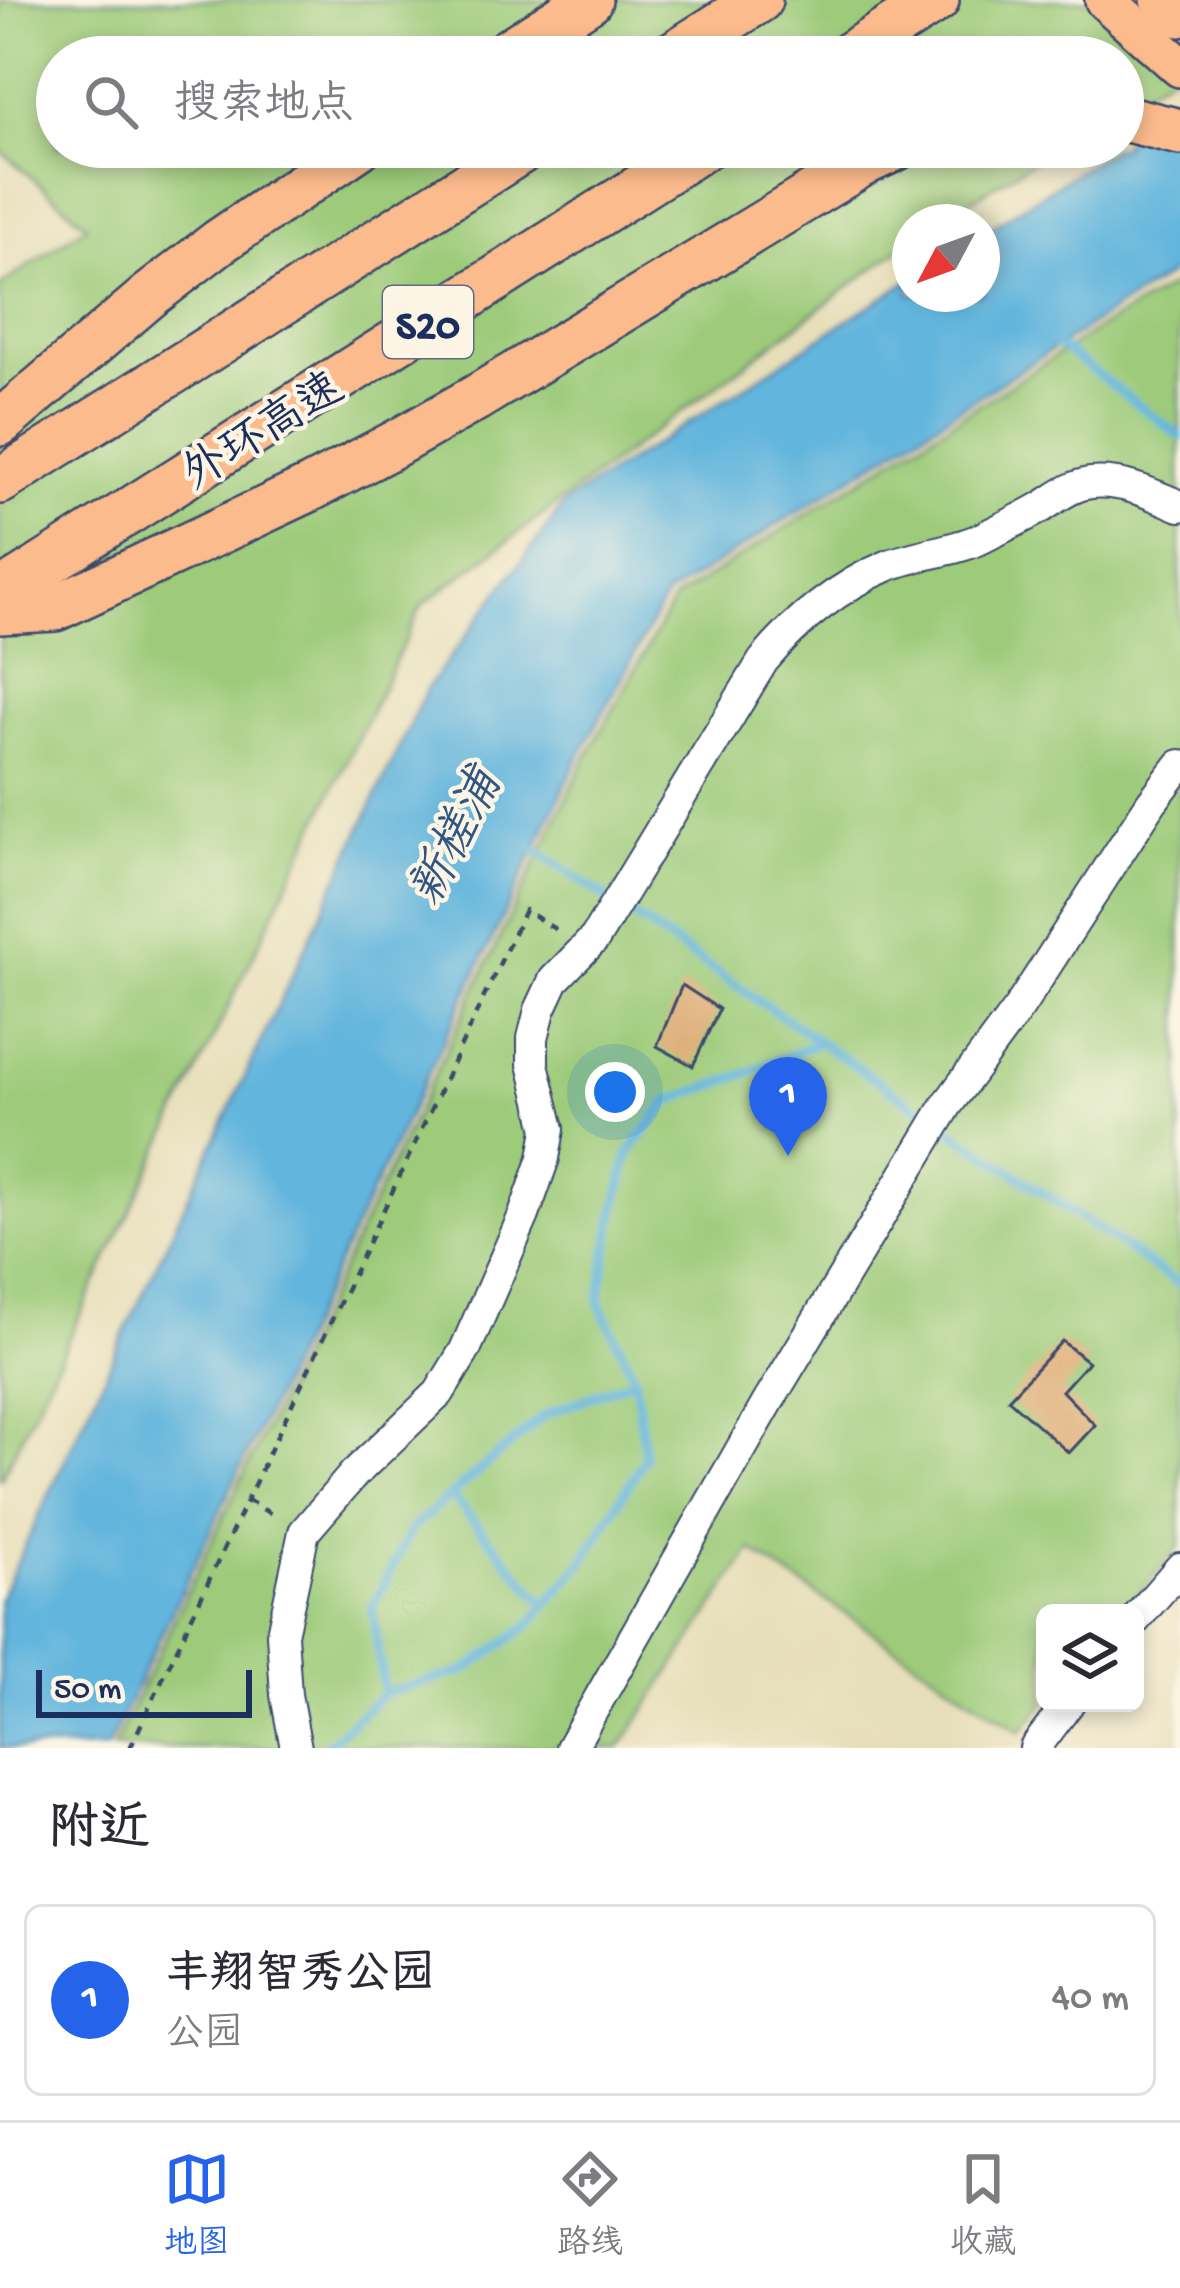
<!DOCTYPE html>
<html lang="zh">
<head>
<meta charset="utf-8">
<style>
	body { margin:0; font-family:"Gochi Hand","LXGW WenKai TC",sans-serif; background:#f2f2f3; color:#2b2b33 }
	.controls { position:absolute; right:36px; bottom:36px; display:grid; overflow:hidden; border-radius:18px; box-shadow:0 6px 18px #0003 }
	.controls button { width:108px; height:108px; display:grid; place-items:center; padding:0; border:0; border-bottom:3px solid #e1e1e2; background:#fff; color:#2b2b33; font:60px sans-serif }
	.compass { position:absolute; left:892px; top:204px; width:108px; height:108px; border-radius:50%; background:#fff; box-shadow:0 6px 18px #0003; rotate:229deg }
	.scale { position:absolute; left:36px; bottom:30px; width:216px; box-sizing:border-box; padding-left:12px; border:6px solid #1b2f5e; border-top:0; font-size:33px; line-height:42px; white-space:nowrap; color:#1b2f5e; -webkit-text-stroke:9px #fcf5e5; paint-order:stroke }
	.you { position:absolute; left:615px; top:1092px; width:42px; height:42px; margin:-30px; border:9px solid #fff; border-radius:50%; background:#1a73e8; box-shadow:0 0 0 18px #1a73e833 }
	.badge { display:grid; place-items:center; width:78px; height:78px; border-radius:50%; background:#2563eb; color:#fff; font-size:39px; font-weight:700 }
	.pin { position:absolute; translate:-50% -99px; filter:drop-shadow(0 3px 6px #0008) }
	.pin::after { content:''; position:absolute; top:63px; width:42px; height:36px; background:inherit; clip-path:polygon(0 0,100% 0,50% 100%) }
	.list { margin:0; padding:0; list-style:none }
	h2 { display:flex; justify-content:space-between; align-items:center; height:156px; margin:0; padding:0 48px; font-size:51px }
	h2 small { font-size:39px; font-weight:400; color:#7c7c81 }
	.list li { display:grid; grid-template-columns:78px 1fr auto; gap:36px; align-items:center; box-sizing:border-box; height:192px; margin:0 24px 24px; padding:0 24px; border:3px solid #e1e1e2; border-radius:18px }
	.list b { display:block; font-size:45px; white-space:nowrap }
	.list p { margin:0; font-size:39px; white-space:nowrap; color:#7c7c81 }
	.list em { font-size:39px; font-style:normal; color:#7c7c81 }
	.icon { flex:none; width:66px; height:66px; fill:none; stroke:currentColor; stroke-width:2; stroke-linecap:round; stroke-linejoin:round }
	.map { position:relative; flex:none; width:1180px; height:1748px; overflow:hidden }
	.search { position:absolute; background:#fff; box-shadow:0 6px 18px #0003; left:36px; right:36px; top:36px; height:132px; display:flex; align-items:center; gap:30px; box-sizing:border-box; padding:0 42px; border-radius:66px; color:#7c7c81; font-size:45px }
	.sheet { height:372px; background:#fff }
	nav { display:flex; justify-content:space-around; align-items:center; box-sizing:border-box; height:168px; border-top:3px solid #e1e1e2; background:#fff; font-size:33px; color:#7c7c81 }
	nav a { display:grid; justify-items:center; gap:6px }
	nav .on { color:#2563eb }
	.map>svg:first-child { display:block }
	.green { fill:#9dcb7a; stroke:#5c7d6c; stroke-width:3 }
	.water { fill:#62b5dd; stroke:#3e729e; stroke-width:3 }
	.lines { fill:none; stroke-linecap:round; stroke-linejoin:round }
	.stream { stroke:#62b5dd; stroke-width:9 }
	.building { fill:#deaf79 }
	.minor-casing { stroke:#3a496c; stroke-width:34 }
	.major-casing { stroke:#3a496c; stroke-width:44 }
	.highway-casing { stroke:#3a496c; stroke-width:50 }
	.path { stroke:#3a496c; stroke-width:4.5; stroke-dasharray:9 9; stroke-linecap:butt }
	.minor { stroke:#fff; stroke-width:30 }
	.major { stroke:#fbbb8c; stroke-width:39 }
	.highway { stroke:#fbbb8c; stroke-width:45 }
	.labels { text-anchor:middle; stroke-width:9; stroke-linejoin:round; paint-order:stroke }
	.shield { fill:#fcf5e5; stroke:#5e6a86; stroke-width:3 }
	.shield-label { font-size:42px; font-weight:bold; fill:#1b2f5e }
	.street-label { font-size:45px; fill:#1b2f5e; stroke:#fcf5e5 }
	.water-label { font-size:48px; font-style:italic; fill:#305784; stroke:#fcf5e5 }
</style>
</head>
<body>
<div class="map">
<svg width="1180" height="1748" viewBox="0 0 1180 1748">
	<rect width="100%" height="100%" fill="#fcf5e5"/>
	<filter id="ink" filterUnits="userSpaceOnUse"><feTurbulence type="fractalNoise" baseFrequency=".00833" numOctaves="2"/><feDisplacementMap in="SourceGraphic" scale="24" xChannelSelector="R" yChannelSelector="G"/><feConvolveMatrix kernelMatrix="1 2 1 2 8 2 1 2 1" color-interpolation-filters="sRGB"/></filter>
	<filter id="wash" filterUnits="userSpaceOnUse"><feTurbulence type="fractalNoise" baseFrequency=".004" numOctaves="4" result="noise"/><feDisplacementMap in="SourceGraphic" scale="48" xChannelSelector="R" yChannelSelector="G"/><feGaussianBlur stdDeviation="2.7" result="paint"/><feColorMatrix in="noise" values="0 0 0 0 0 0 0 0 0 0 0 0 0 0 0 0 0 1.4 0 .05"/><feComposite in="paint" operator="in"/></filter>
	<g filter="url(#wash)">
		<rect width="100%" height="100%" fill="#e7dfb9"/>
		<g class="green">
			<polygon points="0,0 1180,0 1180,68 1123,104 1123,57 57,57 57,147 1055,147 937,222 910,222 910,241 422,605 0,1481 0,286 87,225 0,150"/>
			<polygon points="1180,281 1180,1546 1122,1613 1045,1613 1045,1703 1021,1732 751,1550 620,1748 113,1748 582,766 674,599 1093,332"/>
		</g>
		<polygon class="water" points="1180,105 1180,268 666,596 577,761 107,1748 0,1748 0,1599 427,688 566,502 910,280 910,294 982,294 982,233 1115,147 1123,147 1123,142"/>
		<g class="lines">
			<g class="stream">
				<polyline points="1050,339 1180,436"/>
				<polyline points="528,845 1180,1285"/>
				<polyline points="451,1495 546,1605"/>
				<polyline points="384,1693 372,1607 412,1528 545,1415 635,1379"/>
				<polyline points="324,1748 384,1693 465,1671 527,1627 583,1562 645,1457 635,1379 599,1302 611,1230 629,1153 669,1101 745,1074 820,1042"/>
			</g>
		</g>
		<g id="blocks">
			<g class="building">
				<polygon points="682,985 719,1009 693,1066 657,1046"/>
				<polygon points="1062,1341 1088,1362 1062,1391 1095,1425 1069,1453 1008,1399"/>
			</g>
		</g>
	</g>
	<g filter="url(#ink)">
		<use href="#blocks" fill-opacity="0" stroke="#3a496c" stroke-width="3"/>
		<g class="lines">
			<g class="minor-casing">
				<g id="minor">
					<polyline points="1135,1620 1180,1568"/>
					<path d="M 296,1748 L 286,1695 L 282,1634 L 304,1532 L 354,1474 L 439,1393 L 465,1350 L 524,1215 L 544,1158 L 549,1129 L 533,1064 L 533,1038 L 540,1010 L 554,980 L 595,938 L 763,661 C 796,621 839,586 887,566 C 919,553 954,552 984,537 C 1004,527 1023,518 1042,507 C 1058,497 1072,485 1091,483 C 1123,480 1152,494 1180,506"/>
					<polyline points="571,1748 768,1402 947,1105 1020,1006 1151,803 1180,765"/>
					<polyline points="1035,1748 1069,1703"/>
				</g>
			</g>
			<g class="major-casing">
				<g id="major">
					<polyline points="1105,0 1180,67"/>
					<polyline points="1161,0 1180,17"/>
				</g>
			</g>
			<g class="highway-casing">
				<g id="highway">
					<polyline points="500,57 589,0"/>
					<polyline points="669,57 759,0"/>
					<polyline points="846,57 936,0"/>
					<polyline points="1123,118 1180,132"/>
					<polyline points="0,423 149,296 219,242 359,147"/>
					<polyline points="0,481 527,147"/>
					<polyline points="0,593 704,147"/>
					<polyline points="0,611 55,608 311,488 395,444 476,398 865,162 897,147"/>
				</g>
			</g>
			<g class="path">
				<polyline points="247,1500 278,1518"/>
				<polyline points="130,1748 525,910 558,931"/>
			</g>
			<use href="#minor" class="minor"/>
			<use href="#major" class="major"/>
			<use href="#highway" class="highway"/>
		</g>
	</g>
	<g class="labels">
		<rect class="shield" x="383" y="286" width="90" height="72" rx="9"/>
		<g class="shield-label">
			<text x="428" y="337">S20</text>
		</g>
		<g class="street-label">
			<text transform="translate(261 428) rotate(-32)" y="16">外环高速</text>
		</g>
		<g class="water-label">
			<text transform="translate(452 836) rotate(-63)" y="17">新槎浦</text>
		</g>
	</g>
</svg>
<div class="controls">
<button><svg class="icon" aria-label="layers" viewBox="0 0 24 24"><path d="M12 4l9 5-9 5-9-5zM3 14l9 5 9-5"/></svg></button>
</div>
<svg class="compass" viewBox="-18 -18 36 36"><path d="M0-13l5 13h-10z" fill="#e53935"/><path d="M0 13l5-13h-10z" fill="#7c7c81"/></svg>
<div class="scale">50 m</div>
<div class="you"></div>
<div class="pin badge" style="left:788px;top:1156px">1</div>
<div class="search"><svg class="icon" aria-label="search" viewBox="0 0 24 24"><circle cx="10" cy="10" r="6"/><path d="M15 15l6 6"/></svg>搜索地点</div>
</div>
<section class="sheet">
<h2>附近<small></small></h2>
<ul class="list">
<li><span class="badge">1</span><div><b>丰翔智秀公园</b><p>公园</p></div><em>40 m</em></li>
</ul>
</section>
<nav>
<a class="on"><svg class="icon" aria-label="map" viewBox="0 0 24 24"><path d="M3 6l6-2 6 2 6-2v14l-6 2-6-2-6 2zM9 4v14M15 6v14"/></svg>地图</a>
<a><svg class="icon" aria-label="directions" viewBox="0 0 24 24"><path d="M12 3l9 9-9 9-9-9zM9 14v-3h6M13 9l2 2-2 2"/></svg>路线</a>
<a><svg class="icon" aria-label="saved" viewBox="0 0 24 24"><path d="M7 4h10v16l-5-4-5 4z"/></svg>收藏</a>
</nav>
</body>
</html>
